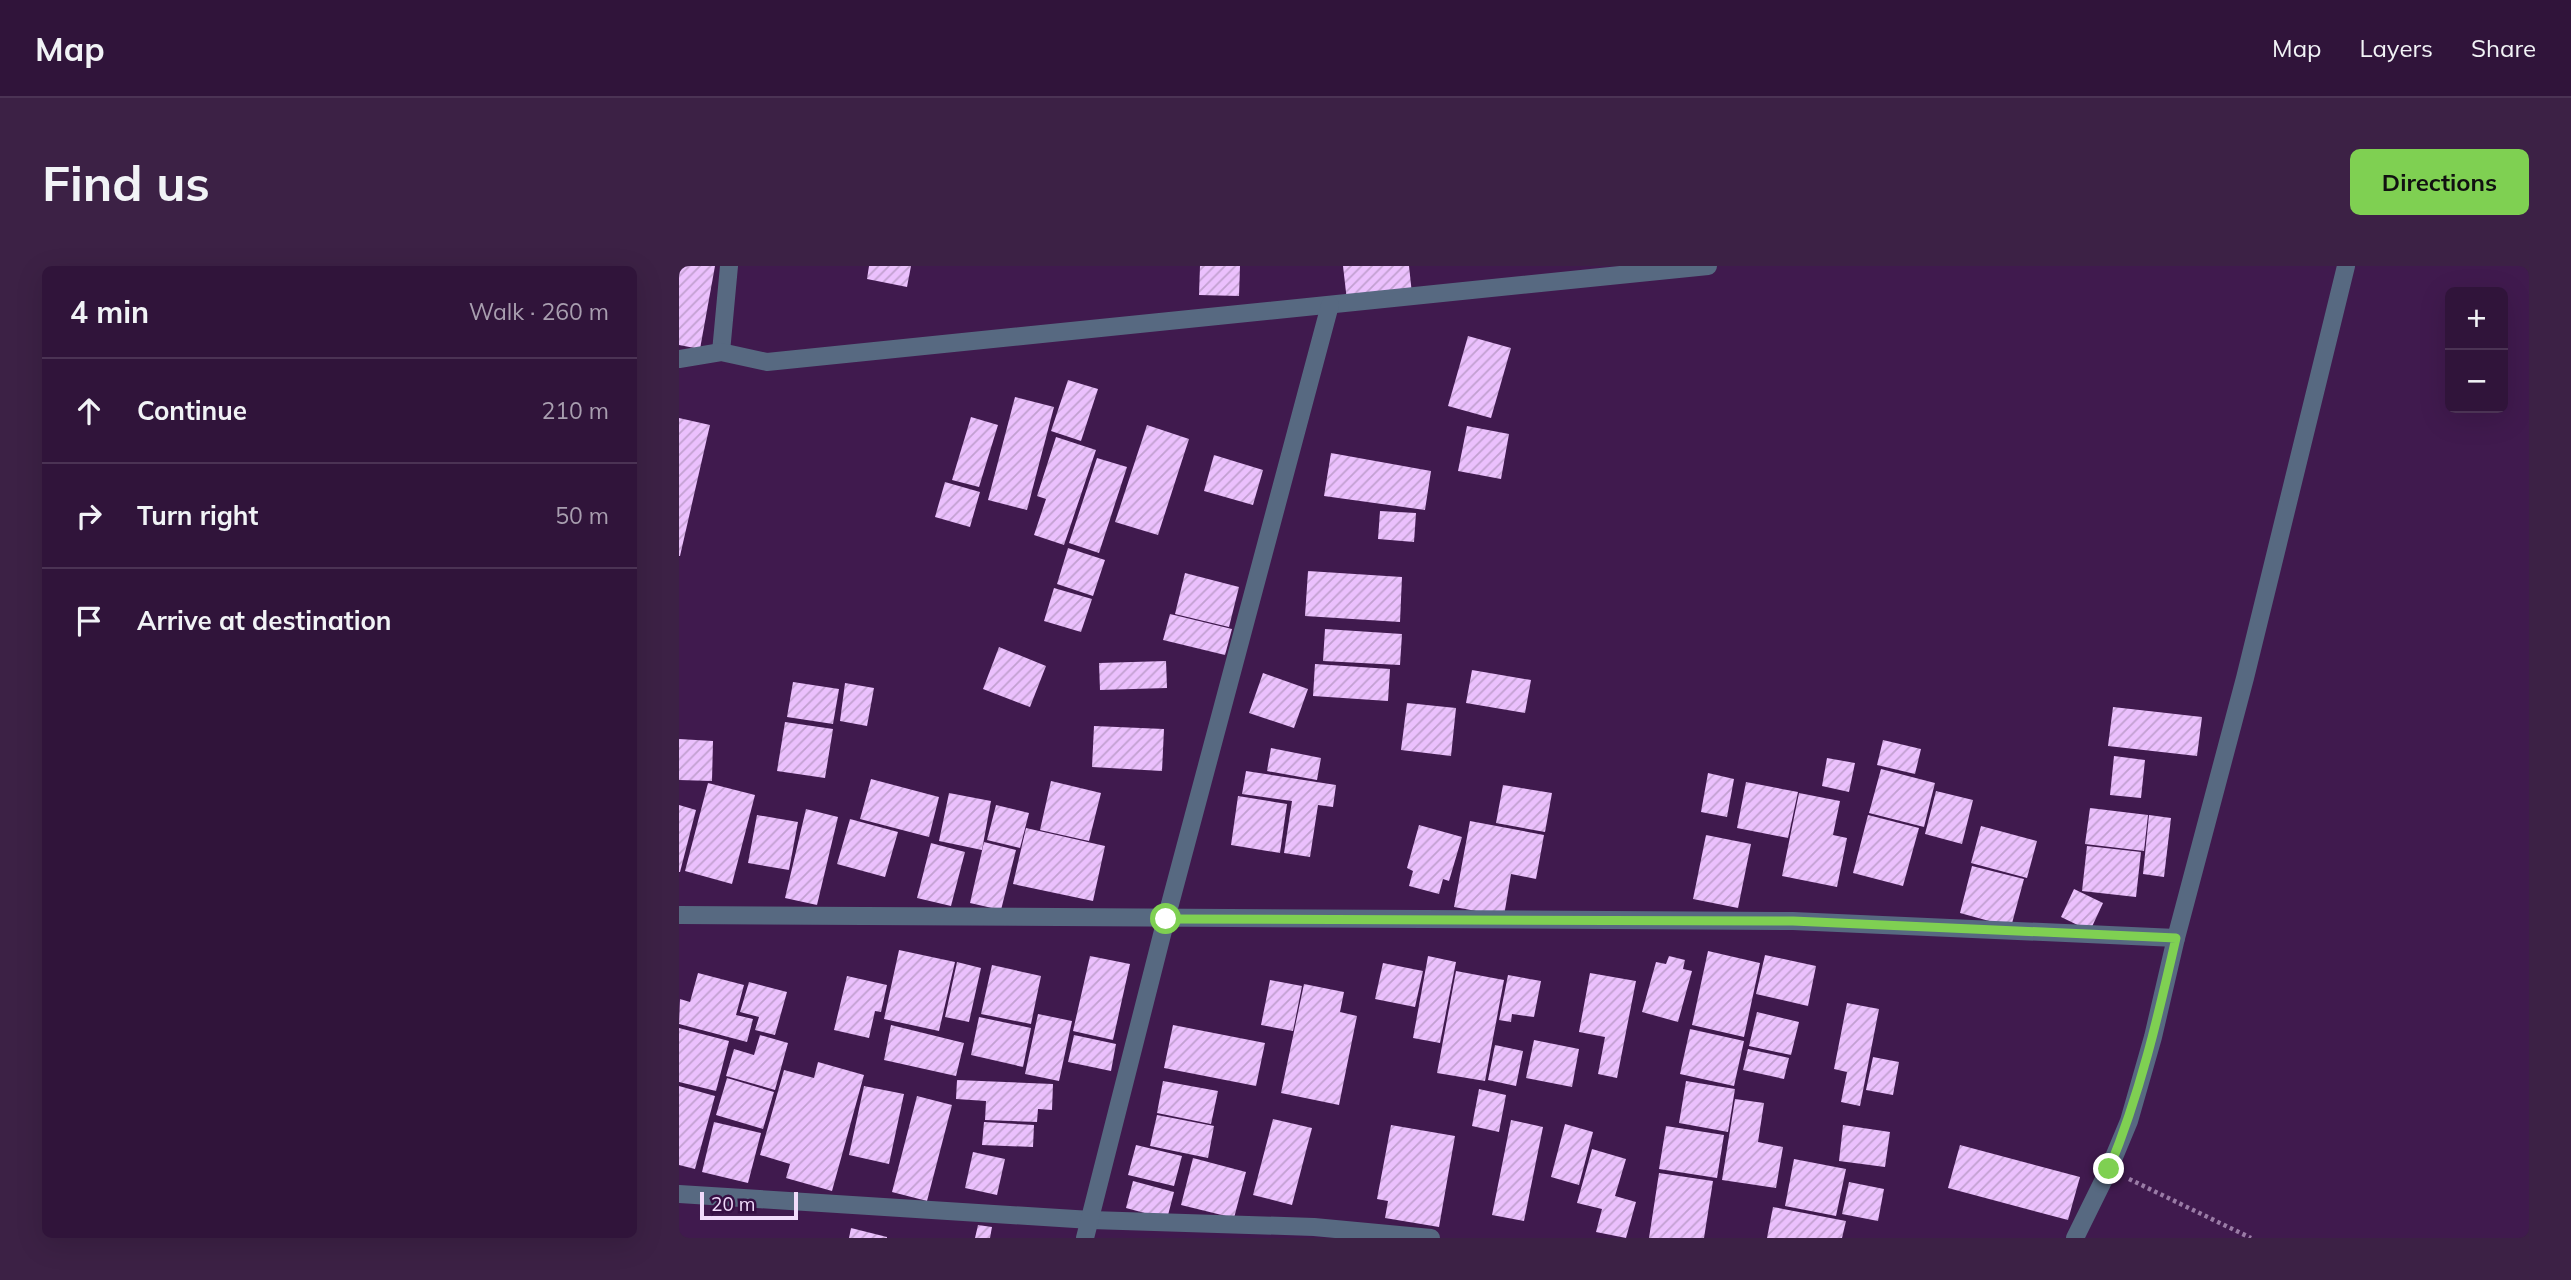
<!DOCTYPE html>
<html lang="en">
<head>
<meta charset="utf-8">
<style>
	body { margin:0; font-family:Mulish,sans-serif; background:#3c2145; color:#f1f3f6 }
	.controls { position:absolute; right:21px; top:21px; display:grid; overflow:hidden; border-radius:10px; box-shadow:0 7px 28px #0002 }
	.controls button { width:63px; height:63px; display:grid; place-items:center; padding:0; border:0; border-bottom:2px solid #4b3354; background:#30143a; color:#f1f3f6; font:35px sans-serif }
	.scale { position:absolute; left:21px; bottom:18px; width:98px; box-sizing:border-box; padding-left:7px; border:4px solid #f1dbfb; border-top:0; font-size:19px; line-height:24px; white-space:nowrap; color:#f1dbfb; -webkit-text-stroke:5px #360f43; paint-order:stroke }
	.stop { position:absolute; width:21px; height:21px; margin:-16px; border:5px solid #7fd052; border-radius:50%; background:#fff }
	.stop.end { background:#7fd052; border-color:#fff; box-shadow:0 2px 7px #0008 }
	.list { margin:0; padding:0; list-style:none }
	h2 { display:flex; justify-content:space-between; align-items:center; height:91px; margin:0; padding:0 28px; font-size:30px }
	h2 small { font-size:23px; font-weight:400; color:#a89eaf }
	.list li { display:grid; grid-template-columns:46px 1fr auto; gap:21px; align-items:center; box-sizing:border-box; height:105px; padding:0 28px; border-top:2px solid #4b3354 }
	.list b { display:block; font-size:26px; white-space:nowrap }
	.list em { font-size:23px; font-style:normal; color:#a89eaf }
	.icon { flex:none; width:38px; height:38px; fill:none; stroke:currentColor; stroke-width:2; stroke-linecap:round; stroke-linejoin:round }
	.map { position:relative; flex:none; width:1850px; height:972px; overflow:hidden; border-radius:10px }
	header { display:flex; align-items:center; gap:42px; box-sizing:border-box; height:98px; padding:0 35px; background:#30143a; border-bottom:2px solid #4b3354 }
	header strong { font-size:33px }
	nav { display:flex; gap:38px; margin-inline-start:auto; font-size:24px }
	.intro { display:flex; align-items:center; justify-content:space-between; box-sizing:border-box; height:168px; padding:0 42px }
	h1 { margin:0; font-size:49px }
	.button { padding:18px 32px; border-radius:10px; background:#7fd052; color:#111; font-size:24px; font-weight:700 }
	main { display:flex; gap:42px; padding:0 42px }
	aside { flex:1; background:#30143a; border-radius:10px; box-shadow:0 7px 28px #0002 }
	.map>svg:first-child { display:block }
	.building { fill:url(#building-hatch) }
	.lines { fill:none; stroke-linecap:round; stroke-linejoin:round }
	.path { stroke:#9a7ca6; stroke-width:4.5; stroke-dasharray:3.5 3.5; stroke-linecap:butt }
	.minor { stroke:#576981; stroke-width:18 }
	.route { stroke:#7fd052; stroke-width:9 }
</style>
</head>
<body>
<header>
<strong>Map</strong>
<nav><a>Map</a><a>Layers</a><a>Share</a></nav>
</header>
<div class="intro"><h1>Find us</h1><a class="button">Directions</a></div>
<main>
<aside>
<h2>4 min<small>Walk · 260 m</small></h2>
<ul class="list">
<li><svg class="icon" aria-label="ahead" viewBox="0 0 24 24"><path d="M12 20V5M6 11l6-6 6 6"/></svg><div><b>Continue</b></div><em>210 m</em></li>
<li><svg class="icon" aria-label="right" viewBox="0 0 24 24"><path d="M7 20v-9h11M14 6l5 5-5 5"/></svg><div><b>Turn right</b></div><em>50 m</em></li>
<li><svg class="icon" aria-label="arrive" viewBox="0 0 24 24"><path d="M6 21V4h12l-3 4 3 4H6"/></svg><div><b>Arrive at destination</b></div></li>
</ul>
</aside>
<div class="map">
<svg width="1850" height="972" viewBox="0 0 1850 972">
	<defs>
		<pattern id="building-hatch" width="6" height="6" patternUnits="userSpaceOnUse" patternTransform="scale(1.75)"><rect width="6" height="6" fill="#ebc0fd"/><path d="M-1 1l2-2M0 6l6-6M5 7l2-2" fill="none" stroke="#c2a0d0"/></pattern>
	</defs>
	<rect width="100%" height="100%" fill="#401a4e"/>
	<g class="building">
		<polygon points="0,0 36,0 21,83 0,79"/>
		<polygon points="190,0 232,0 228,21 188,13"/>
		<polygon points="521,0 561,0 560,30 520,29"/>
		<polygon points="664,0 730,0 733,28 668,35"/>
		<polygon points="789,70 832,82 812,152 769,140"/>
		<polygon points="389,114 419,123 402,175 372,165"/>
		<polygon points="336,131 375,141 348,244 309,234"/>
		<polygon points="292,151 319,159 300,221 273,214"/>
		<polygon points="0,152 31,159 1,290 0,290"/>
		<polygon points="468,159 510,173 479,269 436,256"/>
		<polygon points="788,160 830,168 822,213 779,205"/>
		<polygon points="377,171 417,184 385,279 355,269 367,233 358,230"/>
		<polygon points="652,187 752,205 746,244 645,230"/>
		<polygon points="535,189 584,204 574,239 525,225"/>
		<polygon points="418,192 448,201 420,287 390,277"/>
		<polygon points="266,216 301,226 291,261 256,251"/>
		<polygon points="701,245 737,247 735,276 699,273"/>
		<polygon points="389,282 426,294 414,330 378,318"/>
		<polygon points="629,305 723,311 721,356 626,350"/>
		<polygon points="506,307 560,321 550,361 496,348"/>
		<polygon points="375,322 413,333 402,366 365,355"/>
		<polygon points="491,348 553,363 546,389 484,374"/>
		<polygon points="646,363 723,368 721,399 644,395"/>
		<polygon points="320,381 367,400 351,441 304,423"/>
		<polygon points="487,395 488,422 421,424 420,397"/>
		<polygon points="636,398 711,403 709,435 634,430"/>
		<polygon points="793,404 852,414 846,447 787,437"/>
		<polygon points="584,407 629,423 615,462 570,447"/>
		<polygon points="114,416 160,423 154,458 108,451"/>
		<polygon points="166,417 195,422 188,460 161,455"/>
		<polygon points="728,437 777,442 772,490 722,484"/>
		<polygon points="1434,441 1523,451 1518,490 1429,480"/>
		<polygon points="106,456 154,463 146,512 98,505"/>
		<polygon points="415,460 485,463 483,505 413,501"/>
		<polygon points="0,473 34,475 33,515 0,514"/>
		<polygon points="1204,474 1242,483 1236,508 1198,499"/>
		<polygon points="592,482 642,492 638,514 588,505"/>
		<polygon points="1435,490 1466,494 1462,532 1431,529"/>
		<polygon points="1148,492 1176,497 1170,526 1143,520"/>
		<polygon points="1202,503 1256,517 1245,561 1190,547"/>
		<polygon points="567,505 657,519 654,541 639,539 631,591 605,587 613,535 563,528"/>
		<polygon points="1029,507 1055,513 1048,551 1022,546"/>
		<polygon points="192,513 260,531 250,571 181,553"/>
		<polygon points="372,515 422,527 410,575 361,564"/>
		<polygon points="1067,516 1119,526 1109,572 1058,562"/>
		<polygon points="29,517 76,529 53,618 6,605"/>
		<polygon points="824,519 873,527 866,566 817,557"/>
		<polygon points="1257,525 1294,534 1283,578 1246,568"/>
		<polygon points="270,527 312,535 303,584 260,575"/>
		<polygon points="1120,527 1161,535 1154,569 1168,572 1158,621 1103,610"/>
		<polygon points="559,530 608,538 601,587 552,579"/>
		<polygon points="0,539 17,544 1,606 0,606"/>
		<polygon points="317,539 350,547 341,582 308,574"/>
		<polygon points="1411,542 1469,549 1465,585 1406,578"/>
		<polygon points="127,543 159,551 138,639 106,632"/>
		<polygon points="78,549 119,556 110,604 69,597"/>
		<polygon points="1189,549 1240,562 1224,620 1174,607"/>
		<polygon points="1470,549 1492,552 1485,611 1464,608"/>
		<polygon points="171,553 219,566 206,611 158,598"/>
		<polygon points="791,555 865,569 857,613 832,608 825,650 775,641"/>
		<polygon points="740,559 783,571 770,615 764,613 760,628 730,620 734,605 728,602"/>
		<polygon points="1302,560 1358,575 1348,612 1292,597"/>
		<polygon points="347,562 426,580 414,635 334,618"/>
		<polygon points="1027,569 1072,578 1059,642 1014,633"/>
		<polygon points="305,576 337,584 322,644 291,637"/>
		<polygon points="252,577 286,586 272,640 238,632"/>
		<polygon points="1408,580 1462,586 1457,631 1403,625"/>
		<polygon points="1293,600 1345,613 1332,661 1281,647"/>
		<polygon points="1395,623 1424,637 1411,665 1382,651"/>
		<polygon points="220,684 276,696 260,765 205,753"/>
		<polygon points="1029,685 1081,697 1065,771 1013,759"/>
		<polygon points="1086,689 1137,700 1129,740 1077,728"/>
		<polygon points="411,690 451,698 434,774 394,765"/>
		<polygon points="749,690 777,696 761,777 734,772"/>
		<polygon points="990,690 1006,694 1004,703 1013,705 999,756 963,746 977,696 987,698"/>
		<polygon points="278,696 302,702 290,756 266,751"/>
		<polygon points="704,697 744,705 736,741 696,733"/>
		<polygon points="313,699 362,710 352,758 302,748"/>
		<polygon points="777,705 825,714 806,815 758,807"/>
		<polygon points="19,707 65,719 57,749 74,753 68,776 0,758 1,733 11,736"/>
		<polygon points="911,707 957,715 938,812 919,808 926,771 900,766"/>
		<polygon points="829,709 862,715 855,751 833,748 832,756 820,754"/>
		<polygon points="168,710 208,719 202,746 196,745 190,772 155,764"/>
		<polygon points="591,714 623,720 614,765 582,759"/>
		<polygon points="70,716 108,726 96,769 76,764 80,751 61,746"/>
		<polygon points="625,718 665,726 661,746 678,750 660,839 602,827"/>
		<polygon points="1168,737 1200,743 1181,840 1162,836 1168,806 1155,803"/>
		<polygon points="1078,746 1120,756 1112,789 1070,780"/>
		<polygon points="359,748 393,755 380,815 346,808"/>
		<polygon points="300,751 352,762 344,801 292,789"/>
		<polygon points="212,759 285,777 277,810 205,794"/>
		<polygon points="494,759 586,777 577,820 485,802"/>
		<polygon points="0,762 50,775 37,825 0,816"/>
		<polygon points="1011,763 1065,775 1055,820 1001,808"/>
		<polygon points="81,769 109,777 96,824 47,810 55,783 75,789"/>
		<polygon points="395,769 437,778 432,805 389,796"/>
		<polygon points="855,774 900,783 893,821 847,812"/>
		<polygon points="816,779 844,785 837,820 809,814"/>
		<polygon points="1069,783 1110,792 1105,813 1064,804"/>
		<polygon points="1194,791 1220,796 1214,829 1187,824"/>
		<polygon points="139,796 185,809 153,925 107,912 111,898 81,889 105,804 135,812"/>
		<polygon points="48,812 95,826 84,863 37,849"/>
		<polygon points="278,814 374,818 373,844 359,843 358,856 306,854 307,835 277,833"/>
		<polygon points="484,815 539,825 532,858 478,847"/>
		<polygon points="1007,815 1056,823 1049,866 1000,857"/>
		<polygon points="0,820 36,830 16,903 0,899"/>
		<polygon points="185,820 225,828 210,898 170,889"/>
		<polygon points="800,823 827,829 820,866 793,860"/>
		<polygon points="238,830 273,839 248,935 213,926"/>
		<polygon points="1056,833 1085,837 1079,876 1104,881 1097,922 1043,914"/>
		<polygon points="478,849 535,860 529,892 471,880"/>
		<polygon points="594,853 633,862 613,939 574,929"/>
		<polygon points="832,854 864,861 845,955 813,949"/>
		<polygon points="35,856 82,867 69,917 23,906"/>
		<polygon points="305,856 355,859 354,881 303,879"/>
		<polygon points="886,858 914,866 900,919 872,911"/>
		<polygon points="712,859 776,870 760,961 706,952 709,935 698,933"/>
		<polygon points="1164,859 1211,866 1206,901 1160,895"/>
		<polygon points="987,860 1045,869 1038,912 980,903"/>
		<polygon points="457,879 503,890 495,920 449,909"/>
		<polygon points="1281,879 1401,911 1389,954 1269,922"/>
		<polygon points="913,883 947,893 936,930 957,936 947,972 917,966 923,943 898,937"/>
		<polygon points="294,886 326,893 318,929 286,922"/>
		<polygon points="514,892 567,906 555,952 502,939"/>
		<polygon points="1115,893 1167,903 1157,950 1106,940"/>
		<polygon points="980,907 1034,915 1025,972 970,972"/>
		<polygon points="454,915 495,926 488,953 447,942"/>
		<polygon points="1170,916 1205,923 1199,955 1163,948"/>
		<polygon points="1094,941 1167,955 1163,972 1088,972"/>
		<polygon points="299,959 313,961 311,972 296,972"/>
		<polygon points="172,962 208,971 208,972 170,972"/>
	</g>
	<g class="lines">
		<polyline class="path" points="1450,913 1572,972"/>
		<g class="minor">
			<polyline points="42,86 50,0"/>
			<polyline points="0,93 42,86 88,96 1029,0"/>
			<polyline points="0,649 1114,655 1497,672"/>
			<polyline points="0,928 412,954 635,961 752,972"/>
			<polyline points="406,972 487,653 651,39"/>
			<polyline points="1396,972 1430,903 1450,855 1474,771 1497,672 1566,412 1667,0"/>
		</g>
	</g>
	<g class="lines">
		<path class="route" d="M 487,653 L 1114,655 L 1497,672 C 1479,751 1461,828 1430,903"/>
	</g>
</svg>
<div class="controls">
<button>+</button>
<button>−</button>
</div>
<div class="scale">20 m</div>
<div class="stop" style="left:487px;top:653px"></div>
<div class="stop end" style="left:1430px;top:903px"></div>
</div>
</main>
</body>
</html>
